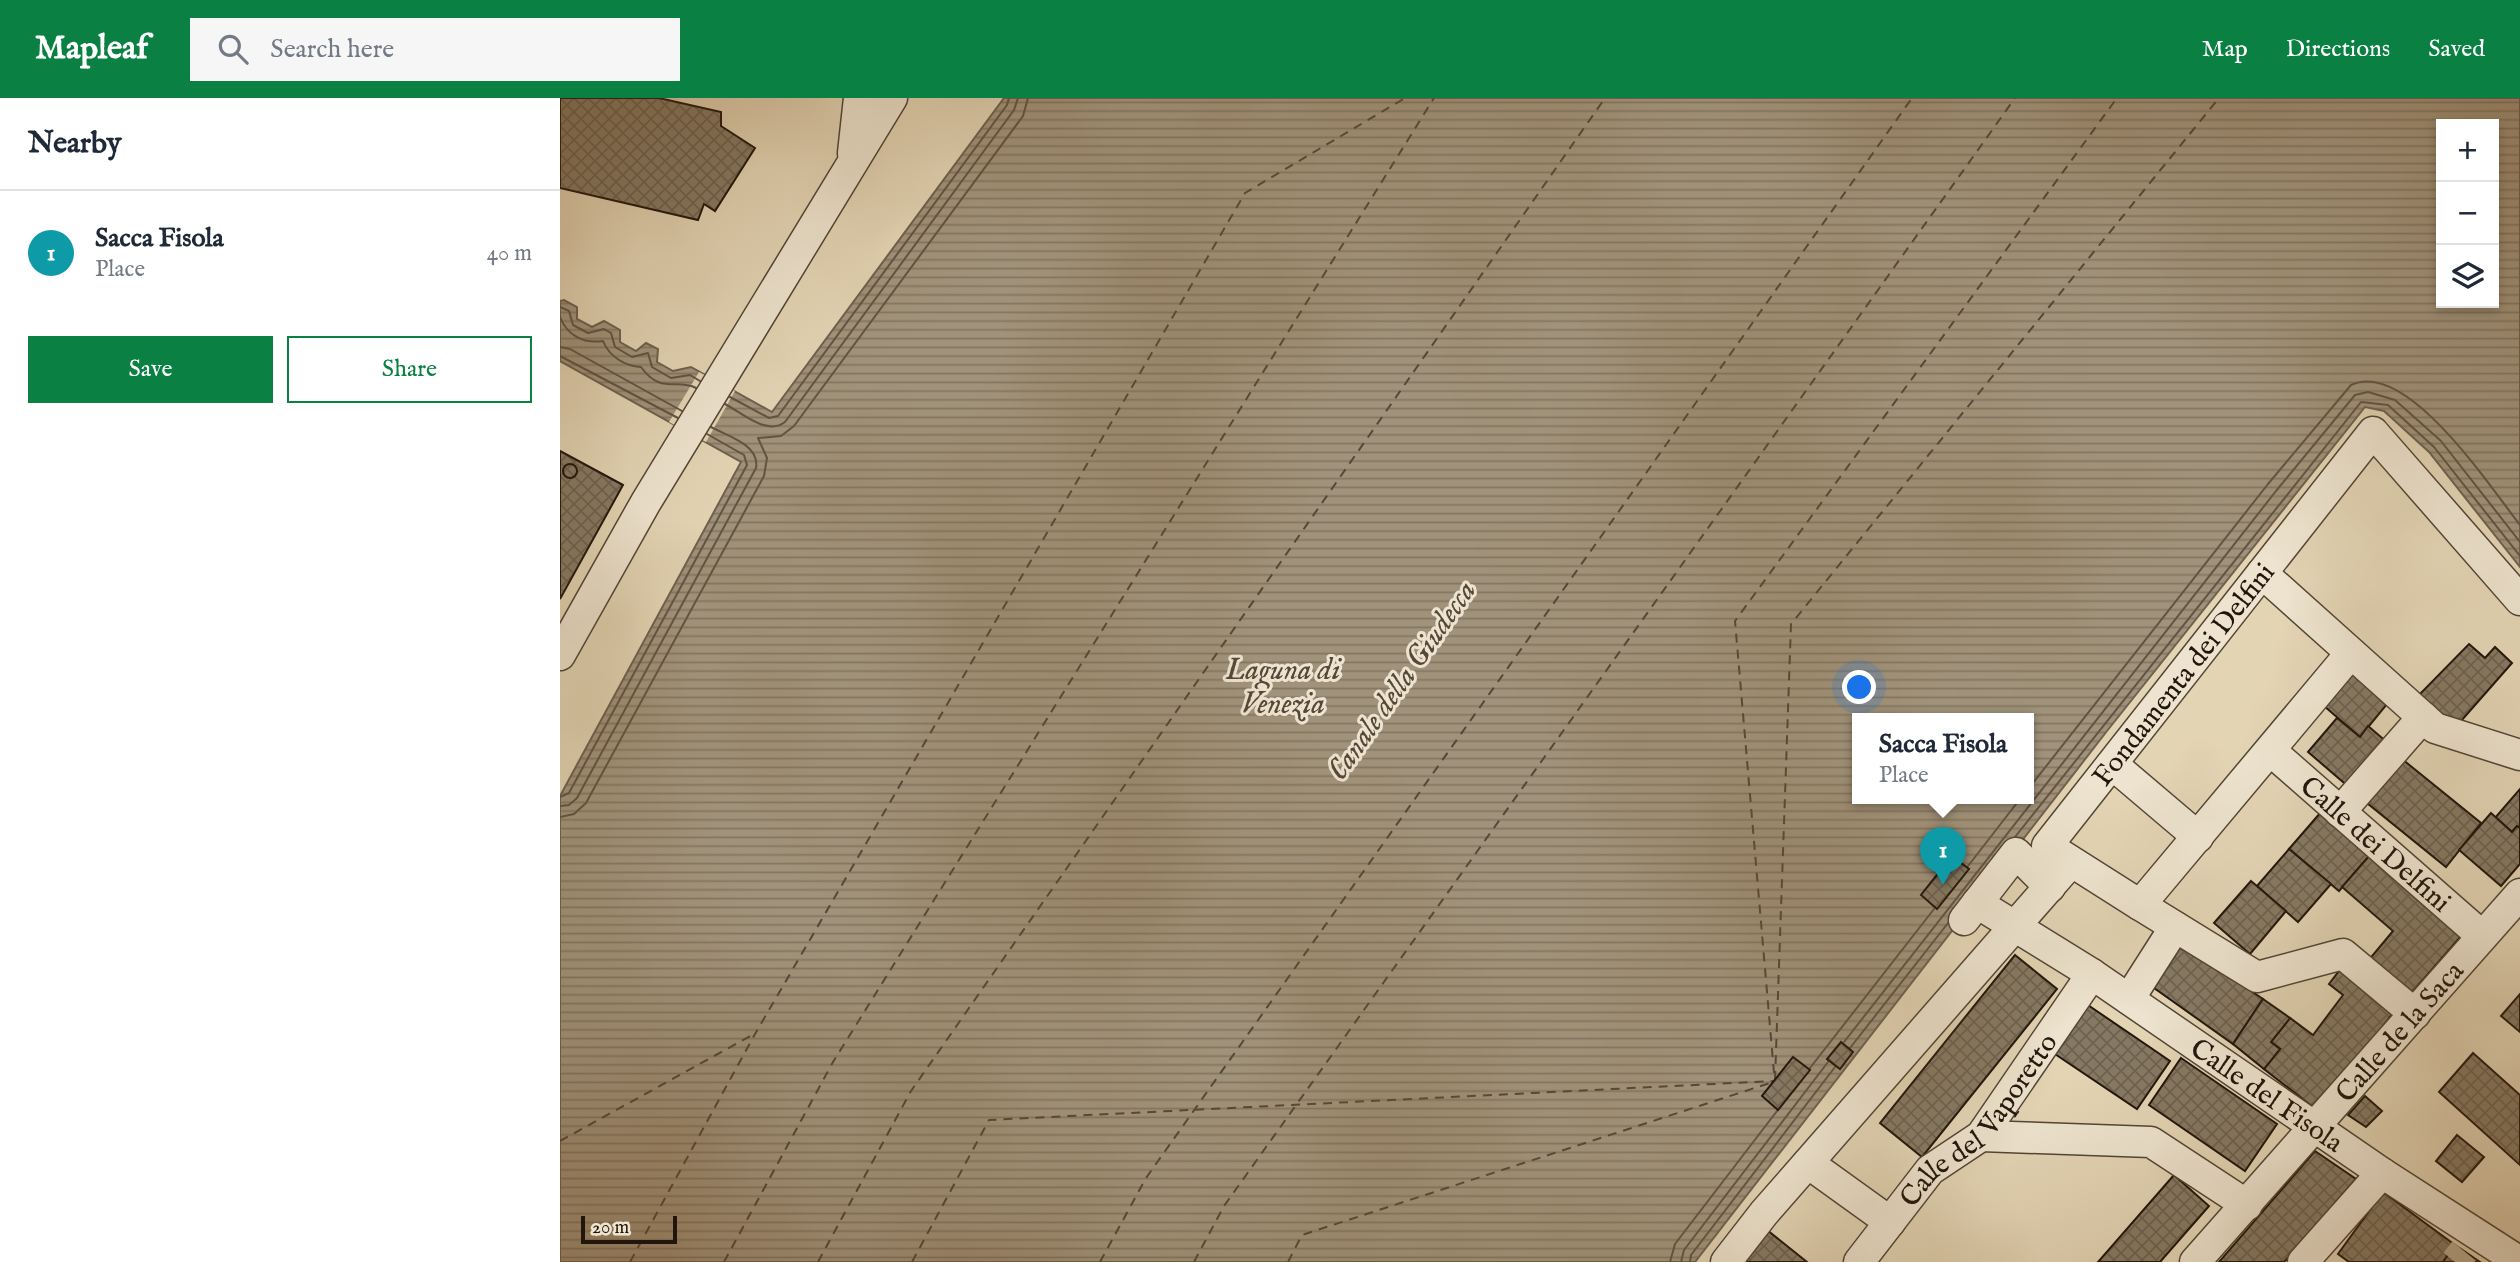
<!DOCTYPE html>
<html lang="en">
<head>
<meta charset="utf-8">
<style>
	body { margin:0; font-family:"IM FELL English",serif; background:#f6f6f7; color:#1f2937 }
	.controls { position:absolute; right:21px; top:21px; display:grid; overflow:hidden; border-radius:0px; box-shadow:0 4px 10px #0003 }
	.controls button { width:63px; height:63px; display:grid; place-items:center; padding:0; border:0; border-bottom:2px solid #e0e1e3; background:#fff; color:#1f2937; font:35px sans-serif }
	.scale { position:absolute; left:21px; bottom:18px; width:96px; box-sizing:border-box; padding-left:7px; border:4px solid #22160c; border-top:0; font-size:19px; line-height:24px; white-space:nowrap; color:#22160c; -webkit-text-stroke:5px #ede3ce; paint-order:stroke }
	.you { position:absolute; left:1300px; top:590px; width:24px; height:24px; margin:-18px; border:5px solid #fff; border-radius:50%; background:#1a73e8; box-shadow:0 0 0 10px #1a73e833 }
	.badge { display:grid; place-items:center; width:46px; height:46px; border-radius:50%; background:#0b8043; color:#fff; font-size:23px; font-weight:700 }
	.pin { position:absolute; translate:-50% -58px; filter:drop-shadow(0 2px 4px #0008) }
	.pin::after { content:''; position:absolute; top:37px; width:24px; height:21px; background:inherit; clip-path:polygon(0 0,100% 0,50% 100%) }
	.popup { position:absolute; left:1292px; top:615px; width:182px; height:91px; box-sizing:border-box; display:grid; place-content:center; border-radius:0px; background:#fff; filter:drop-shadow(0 2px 5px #0005); font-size:23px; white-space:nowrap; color:#747a83 }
	.popup b { font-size:26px; color:#1f2937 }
	.popup::after { content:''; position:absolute; left:50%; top:100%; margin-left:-14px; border:14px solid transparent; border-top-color:#fff }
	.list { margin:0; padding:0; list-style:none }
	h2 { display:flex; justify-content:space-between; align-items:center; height:91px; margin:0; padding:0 28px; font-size:30px }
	h2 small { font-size:23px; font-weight:400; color:#747a83 }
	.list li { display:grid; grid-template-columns:46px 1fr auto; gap:21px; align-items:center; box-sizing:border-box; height:126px; padding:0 28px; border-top:2px solid #e0e1e3 }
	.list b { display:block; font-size:26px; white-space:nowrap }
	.list p { margin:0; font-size:23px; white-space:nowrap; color:#747a83 }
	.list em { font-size:23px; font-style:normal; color:#747a83 }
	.actions { display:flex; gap:14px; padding:21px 28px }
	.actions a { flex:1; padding:16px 0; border:2px solid #0b8043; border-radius:0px; text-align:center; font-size:24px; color:#0b8043 }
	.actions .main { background:#0b8043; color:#fff }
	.icon { flex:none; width:38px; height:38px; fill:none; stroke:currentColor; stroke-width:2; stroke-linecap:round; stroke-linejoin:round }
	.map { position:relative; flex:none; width:1960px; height:1164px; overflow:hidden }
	header { display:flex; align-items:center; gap:42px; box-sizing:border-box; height:98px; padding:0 35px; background:#0b8043; color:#fff }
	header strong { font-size:33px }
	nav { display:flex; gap:38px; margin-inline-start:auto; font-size:24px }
	.search { width:490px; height:63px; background:#f6f6f7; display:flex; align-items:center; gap:18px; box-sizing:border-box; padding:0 24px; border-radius:0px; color:#747a83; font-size:26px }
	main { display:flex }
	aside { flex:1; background:#fff }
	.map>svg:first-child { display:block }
	.water { fill:url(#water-rules); stroke:#6e614f; stroke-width:2; fill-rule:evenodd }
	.pier { fill:#e3d4b4 }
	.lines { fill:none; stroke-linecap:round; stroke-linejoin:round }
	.shore { stroke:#625444; stroke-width:2 }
	.ferry { stroke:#554838; stroke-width:2; stroke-dasharray:9 7; stroke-linecap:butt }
	.building { fill:url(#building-cross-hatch); stroke:#22160c; stroke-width:2 }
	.street-tunnel { stroke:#bcae92; stroke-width:30; stroke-dasharray:30 15; stroke-linecap:butt }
	.street-casing { stroke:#524636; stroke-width:33 }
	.street { stroke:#ede3ce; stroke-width:30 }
	.labels { text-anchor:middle; stroke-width:6; stroke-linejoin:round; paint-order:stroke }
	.street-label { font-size:28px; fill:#22160c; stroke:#ede3ce }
	.water-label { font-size:30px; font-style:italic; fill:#554838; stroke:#ede3ce }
</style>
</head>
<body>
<header>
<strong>Mapleaf</strong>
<div class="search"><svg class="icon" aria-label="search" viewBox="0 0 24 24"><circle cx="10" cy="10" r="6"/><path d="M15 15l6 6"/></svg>Search here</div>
<nav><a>Map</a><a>Directions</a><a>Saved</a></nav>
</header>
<main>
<aside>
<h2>Nearby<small></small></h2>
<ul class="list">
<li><span class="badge" style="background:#0f9aa8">1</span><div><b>Sacca Fisola</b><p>Place</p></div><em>40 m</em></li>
</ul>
<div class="actions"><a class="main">Save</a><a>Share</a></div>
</aside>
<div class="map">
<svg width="1960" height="1164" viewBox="0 0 1960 1164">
	<defs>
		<pattern id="water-rules" width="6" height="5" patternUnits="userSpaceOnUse" patternTransform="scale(1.75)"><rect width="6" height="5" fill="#a1937b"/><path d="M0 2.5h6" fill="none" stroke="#837763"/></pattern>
		<pattern id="building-cross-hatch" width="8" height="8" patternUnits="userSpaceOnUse" patternTransform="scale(1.75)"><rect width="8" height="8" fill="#867963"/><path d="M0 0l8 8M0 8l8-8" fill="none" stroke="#6d6250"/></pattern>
	</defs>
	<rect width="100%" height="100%" fill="#e3d4b4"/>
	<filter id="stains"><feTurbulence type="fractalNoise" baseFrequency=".00286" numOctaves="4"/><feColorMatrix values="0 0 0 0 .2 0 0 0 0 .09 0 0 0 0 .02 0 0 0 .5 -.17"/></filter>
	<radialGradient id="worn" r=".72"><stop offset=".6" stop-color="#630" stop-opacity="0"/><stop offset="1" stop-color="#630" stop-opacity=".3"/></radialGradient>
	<path class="water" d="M 444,0 L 1960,0 L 1960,469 L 1869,354 L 1824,313 L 1805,309 L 1547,633 L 1135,1164 L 0,1164 L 0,698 L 181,364 L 0,263 L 0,203 L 4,202 L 17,209 L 17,221 L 32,229 L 44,223 L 60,232 L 60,244 L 76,253 L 86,245 L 98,251 L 97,264 L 113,273 L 131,269 L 212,314 ZM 1881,26 L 1934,26 L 1934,205 L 1881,205 ZM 1297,621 L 1469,621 L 1469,701 L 1297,701 Z"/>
	<polygon class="pier" points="139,274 175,293 146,344 109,324"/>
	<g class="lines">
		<g class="shore">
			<polyline points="0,209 9,213 13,227 28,235 44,231 51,235 55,249 72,259 88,255 92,269 111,280 130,277 140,283"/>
			<path d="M 0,219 C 7,237 23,246 43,243 C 49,258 64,268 81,269 C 101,297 117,280 136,290"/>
			<polyline points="0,249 10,251 122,313"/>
			<polyline points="0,258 118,320"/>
			<polyline points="170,299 209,320 218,318 447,7 449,0"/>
			<path d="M 165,306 C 182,315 207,338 225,324 L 454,12 L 458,0"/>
			<path d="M 1469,690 L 1708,386 L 1791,287 C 1847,261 1930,389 1960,427"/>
			<polyline points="0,699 9,695 187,367 184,357 147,336"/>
			<path d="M 0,708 L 9,707 L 17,700 L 196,370 C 200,347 168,338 151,329"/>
			<polyline points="0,719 14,716 26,705 204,378 207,360 198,340 221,338 234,328 463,18 468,0"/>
			<polyline points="1455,739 1801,304 1828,307 1874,349 1960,458"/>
			<polyline points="1408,768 1460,701"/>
			<polyline points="1284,944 1716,393 1795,297 1808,294 1835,302 1881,343 1960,444"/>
			<polyline points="1290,950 1388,825"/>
			<polyline points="1250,970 1374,811"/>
			<polyline points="1110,1164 1115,1146 1217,1013"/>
			<polyline points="1121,1164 1124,1152 1268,964"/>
			<polyline points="1130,1164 1131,1157 1275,969"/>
		</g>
		<g class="ferry">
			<polyline points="1214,975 1175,523 1557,0"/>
			<polyline points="1215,982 1231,526 1659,0"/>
			<polyline points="0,1043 194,936"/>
			<polyline points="70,1164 195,936 685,95 845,0"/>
			<polyline points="164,1164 273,964 874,0"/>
			<polyline points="258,1164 351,993 1045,0"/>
			<polyline points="352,1164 429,1022 1214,983"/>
			<polyline points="540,1164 586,1080 1352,0"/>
			<polyline points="634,1164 664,1108 1455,0"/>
			<polyline points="728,1164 742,1137 1210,985"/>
		</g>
	</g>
	<g class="building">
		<polygon points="0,0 99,0 161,14 161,28 195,50 155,113 144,106 138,122 0,90"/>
		<polygon points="0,353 63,387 0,501"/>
		<circle cx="10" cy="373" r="7"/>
		<polygon points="1909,546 1925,560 1935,549 1952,565 1894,631 1859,597"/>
		<polygon points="1789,564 1832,600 1800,639 1757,602"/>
		<polygon points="1777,620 1800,639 1808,628 1828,645 1790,690 1748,654"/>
		<polygon points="1842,661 1921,725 1886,769 1807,705"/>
		<polygon points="1960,691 1960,730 1957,728 1952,734 1935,720"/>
		<polygon points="1761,714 1810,757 1779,793 1729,751"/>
		<polygon points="1931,715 1952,734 1957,728 1960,730 1960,766 1941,788 1899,752"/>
		<polygon points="1729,751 1771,786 1738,824 1697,788"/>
		<polygon points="1810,757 1902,837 1849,898 1808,863 1833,833 1782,789"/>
		<polygon points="1392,758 1409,771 1377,811 1361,797"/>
		<polygon points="1691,783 1726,813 1690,856 1654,825"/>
		<polygon points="1617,843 1703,901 1673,946 1587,885"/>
		<polygon points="1455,857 1497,891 1362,1059 1320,1025"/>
		<polygon points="1782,869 1836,911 1758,1013 1704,971 1720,951 1711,944 1730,920 1753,937 1783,897 1769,886"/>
		<polygon points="1960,896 1960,934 1941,918"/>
		<polygon points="1703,901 1730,920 1711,944 1720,951 1704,971 1673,946"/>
		<polygon points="1522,903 1610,963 1577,1011 1489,952"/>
		<polygon points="1281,944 1293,954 1280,971 1267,961"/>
		<polygon points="1913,955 1960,997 1960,1067 1879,994"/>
		<polygon points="1233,959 1250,972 1218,1012 1202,998"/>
		<polygon points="1621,960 1717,1026 1685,1073 1589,1007"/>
		<polygon points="1805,998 1822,1013 1806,1029 1788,1017"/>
		<polygon points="1897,1037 1924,1059 1902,1084 1876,1063"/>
		<polygon points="1755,1053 1796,1081 1776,1104 1778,1106 1724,1164 1659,1164"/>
		<polygon points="1614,1077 1649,1108 1600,1164 1538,1164"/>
		<polygon points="1823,1094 1895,1147 1883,1164 1789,1164 1778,1156"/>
		<polygon points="1207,1132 1247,1164 1182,1164"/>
		<polygon points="1895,1147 1904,1153 1920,1164 1883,1164"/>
	</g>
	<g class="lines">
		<polyline class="street-tunnel" points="1895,1164 1904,1153"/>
		<g class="street-casing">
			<g id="street">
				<polyline points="293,55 299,0"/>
				<polyline points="1702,475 1875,630 1960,657"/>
				<path id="s1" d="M 1791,555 L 1580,807 L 1487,748 L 1813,334 L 1960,502"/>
				<polyline points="0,557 86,404 332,0"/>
				<path id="s2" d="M 1711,653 L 1922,838"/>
				<polyline points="1552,666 1638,739"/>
				<polyline points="1780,714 1863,619"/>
				<path id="s3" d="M 1417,805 L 1532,876 L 1822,1075 L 1960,1164"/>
				<polyline points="1580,807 1697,879 1783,856 1855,916"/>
				<polyline points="1404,822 1456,755 1490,789"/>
				<polyline points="1569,901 1615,829"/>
				<polyline points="1421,1038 1591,1044 1687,1107"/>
				<polyline points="1248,1065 1330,1124"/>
				<polyline points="1166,1164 1204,1115 1511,764"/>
				<path id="s4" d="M 1299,1164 L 1370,1072 L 1421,1038 L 1532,876"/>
				<path id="s5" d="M 1635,1164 L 1960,796"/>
				<polyline points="1743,1164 1822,1075"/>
			</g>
		</g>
		<use href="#street" class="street"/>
	</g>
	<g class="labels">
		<g class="street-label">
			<text dy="10" stroke="none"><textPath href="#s1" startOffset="658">Fondamenta dei Delfini</textPath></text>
			<text dy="10" stroke="none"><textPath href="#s2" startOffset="140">Calle dei Delfini</textPath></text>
			<text dy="10" stroke="none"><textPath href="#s5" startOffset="308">Calle de la Saca</textPath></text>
			<text dy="10" stroke="none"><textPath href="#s3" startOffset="348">Calle del Fisola</textPath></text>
			<text dy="10" stroke="none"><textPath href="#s4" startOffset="187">Calle del Vaporetto</textPath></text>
		</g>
		<g class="water-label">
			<text x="723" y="581">Laguna di<tspan x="723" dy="34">Venezia</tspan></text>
			<text transform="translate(841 582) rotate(-55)" y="10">Canale della Giudecca</text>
		</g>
	</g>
	<rect width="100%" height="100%" filter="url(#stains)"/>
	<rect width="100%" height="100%" fill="url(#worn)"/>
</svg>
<div class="controls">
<button>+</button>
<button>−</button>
<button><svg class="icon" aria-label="layers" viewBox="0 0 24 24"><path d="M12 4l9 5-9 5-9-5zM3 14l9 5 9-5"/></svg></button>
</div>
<div class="scale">20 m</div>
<div class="you"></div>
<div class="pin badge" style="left:1383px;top:787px;background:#0f9aa8">1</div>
<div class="popup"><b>Sacca Fisola</b>Place</div>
</div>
</main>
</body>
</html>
